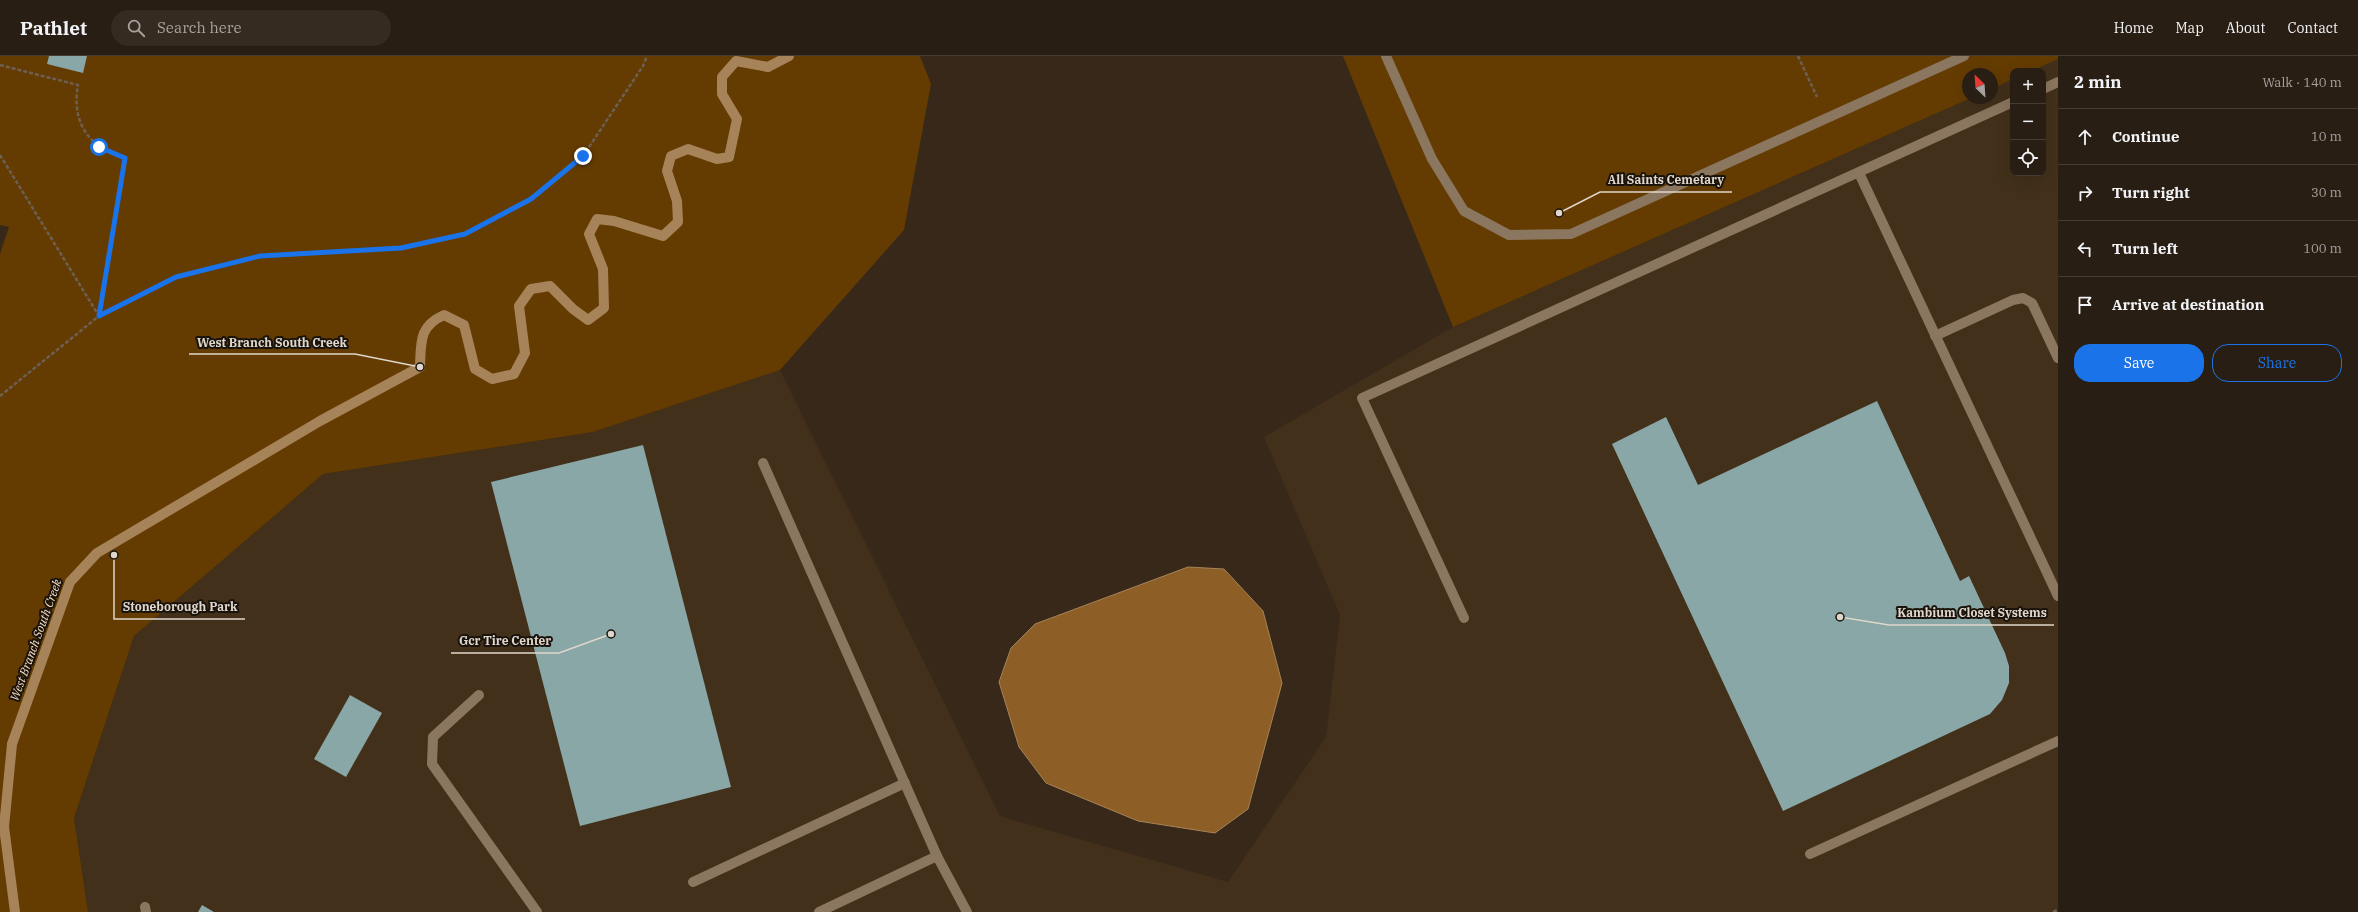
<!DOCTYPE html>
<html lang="en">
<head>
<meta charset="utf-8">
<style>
	body { margin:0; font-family:"IBM Plex Serif",serif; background:#352b21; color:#f1f3f6 }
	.controls { position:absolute; right:12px; top:12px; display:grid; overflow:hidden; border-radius:8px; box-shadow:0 4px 16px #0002 }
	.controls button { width:36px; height:36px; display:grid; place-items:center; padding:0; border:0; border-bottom:1px solid #453c33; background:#291e13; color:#f1f3f6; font:20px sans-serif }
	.compass { position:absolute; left:1962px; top:12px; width:36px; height:36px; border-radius:50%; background:#291e13; box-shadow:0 4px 16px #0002; rotate:335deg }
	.stop { position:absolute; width:12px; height:12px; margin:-9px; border:3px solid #1a73e8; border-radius:50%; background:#fff }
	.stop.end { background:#1a73e8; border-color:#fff; box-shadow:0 1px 4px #0008 }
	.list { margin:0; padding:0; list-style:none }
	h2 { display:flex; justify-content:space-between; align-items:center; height:52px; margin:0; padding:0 16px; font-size:17px }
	h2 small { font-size:13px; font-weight:400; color:#a5a2a0 }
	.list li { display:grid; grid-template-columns:26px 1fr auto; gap:12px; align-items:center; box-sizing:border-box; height:56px; padding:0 16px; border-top:1px solid #453c33 }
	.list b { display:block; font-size:15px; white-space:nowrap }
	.list em { font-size:13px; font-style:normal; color:#a5a2a0 }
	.actions { display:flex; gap:8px; padding:12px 16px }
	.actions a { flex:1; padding:9px 0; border:1px solid #1a73e8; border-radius:16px; text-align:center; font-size:14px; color:#1a73e8 }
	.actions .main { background:#1a73e8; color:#fff }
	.icon { flex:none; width:22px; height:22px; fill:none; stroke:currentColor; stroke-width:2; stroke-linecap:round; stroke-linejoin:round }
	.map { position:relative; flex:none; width:2058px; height:856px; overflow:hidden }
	header { display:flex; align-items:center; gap:24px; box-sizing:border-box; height:56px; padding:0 20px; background:#291e13; border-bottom:1px solid #453c33 }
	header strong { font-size:19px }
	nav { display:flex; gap:22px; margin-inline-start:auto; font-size:14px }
	.search { width:280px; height:36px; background:#352b21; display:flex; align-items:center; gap:10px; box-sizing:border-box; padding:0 14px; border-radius:22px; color:#a5a2a0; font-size:15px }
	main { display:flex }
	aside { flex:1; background:#291e13 }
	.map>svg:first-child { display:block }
	.built { fill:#42301a }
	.green { fill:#643c02 }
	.water { fill:#8d5f27; stroke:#a68358 }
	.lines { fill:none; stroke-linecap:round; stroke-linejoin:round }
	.stream { stroke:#a68358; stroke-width:10 }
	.building { fill:#88a7a6 }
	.path { stroke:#6d6053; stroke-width:2.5; stroke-dasharray:4 2; stroke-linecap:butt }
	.minor { stroke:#8b765f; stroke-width:10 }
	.route { stroke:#1a73e8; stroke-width:5 }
	.labels { text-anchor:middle; stroke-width:4; stroke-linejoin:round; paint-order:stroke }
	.water-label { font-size:12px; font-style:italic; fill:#fbdfc2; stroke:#19130c }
	.leader { fill:none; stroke:#dfd6cc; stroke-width:1.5 }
	.callout-dot { fill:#dfd6cc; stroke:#19130c; stroke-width:1.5 }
	.callout-label { font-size:12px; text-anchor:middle; font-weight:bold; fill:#dfd6cc; stroke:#19130c; stroke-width:4; stroke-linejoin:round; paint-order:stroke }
</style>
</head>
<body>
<header>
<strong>Pathlet</strong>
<div class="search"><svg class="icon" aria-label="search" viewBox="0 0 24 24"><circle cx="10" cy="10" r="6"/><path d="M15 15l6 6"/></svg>Search here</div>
<nav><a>Home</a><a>Map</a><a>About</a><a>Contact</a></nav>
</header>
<main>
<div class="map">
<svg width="2058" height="856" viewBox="0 0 2058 856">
	<rect width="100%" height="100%" fill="#372819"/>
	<polygon class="built" points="2058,3 2058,856 88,856 74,762 134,580 323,418 593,376 780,314 1000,760 1228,826 1326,681 1340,559 1264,381 1453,271 1971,42 1992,42 1992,33 2013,23 2013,117 2043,117 2043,15 2032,15"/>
	<g class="green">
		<polygon points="0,0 920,0 931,28 904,174 780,314 593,376 323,418 134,580 74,762 88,856 0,856 0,198 9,171 0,169"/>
		<polygon points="1343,0 2058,0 2058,3 2032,15 2013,15 2013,23 1992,33 1992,18 1968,18 1968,42 1971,42 1453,271"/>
	</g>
	<polygon class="water" points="1188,511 1224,513 1263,555 1282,627 1248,753 1215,777 1138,765 1046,727 1019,691 999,626 1011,592 1035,568"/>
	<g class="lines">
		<path class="stream" d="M 15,856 L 4,771 L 12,688 L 70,526 L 97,497 L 320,365 L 420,311 C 421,286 419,270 444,259 L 464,269 L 475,313 L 492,323 L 514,318 L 525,297 L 519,250 L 531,233 L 550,230 L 573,253 L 588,264 L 604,252 L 603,213 L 589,178 L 597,163 L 614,165 L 663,180 L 678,166 L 677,145 L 667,115 L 671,100 L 688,93 L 717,103 L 729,101 L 737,63 L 722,38 L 722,21 L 736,5 L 768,11 L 789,0"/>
	</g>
	<g class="building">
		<polygon points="49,0 87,0 83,17 47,8"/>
		<polygon points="1877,345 1960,525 1969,520 2005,597 2009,610 2009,627 2002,644 1990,658 1783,755 1612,388 1666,361 1698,429"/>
		<polygon points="643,389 731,731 580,770 491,426"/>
		<polygon points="350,639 382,657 346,721 314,703"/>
		<polygon points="202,849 214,856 198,856"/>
	</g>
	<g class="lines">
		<g class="path">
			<polyline points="1798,0 1817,41"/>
			<path d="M 0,9 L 78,29 C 74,53 78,74 99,90 C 106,96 117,99 125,102 L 99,260"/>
			<polyline points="0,99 99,260"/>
			<polyline points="0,340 99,260 176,221 260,200 401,192 465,178 531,143 583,100 643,10 647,0"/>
			<polyline points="2053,856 2058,854"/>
		</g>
		<g class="minor">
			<polyline points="1386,0 1432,103 1464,155 1509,179 1571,178 1964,0"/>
			<polyline points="2043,33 2058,26"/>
			<polyline points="1859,117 2058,540"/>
			<polyline points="1935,280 2013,244 2023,242 2032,247 2058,302"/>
			<polyline points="763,407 937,800"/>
			<polyline points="1464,562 1362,342 2013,46"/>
			<polyline points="479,639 433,681 432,708 537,856"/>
			<polyline points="1810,798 2058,685"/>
			<polyline points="693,826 905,727"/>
			<polyline points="145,851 146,856"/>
			<polyline points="819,856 937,800 967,856"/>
		</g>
	</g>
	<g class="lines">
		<polyline class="route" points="99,91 125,102 99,260 176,221 260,200 401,192 465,178 531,143 583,100"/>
	</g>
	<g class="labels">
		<g class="water-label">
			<text transform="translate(36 584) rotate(-70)" y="4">West Branch South Creek</text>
		</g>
	</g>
	<path class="leader" d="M1559 157L1600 136H1732M420 311L355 298H189M114 499L114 563H245M1840 561L1889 569H2054M611 578L559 597H451"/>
	<g class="callout-dot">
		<circle cx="1559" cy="157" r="4"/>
		<circle cx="420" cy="311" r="4"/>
		<circle cx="114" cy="499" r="4"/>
		<circle cx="1840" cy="561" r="4"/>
		<circle cx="611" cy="578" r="4"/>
	</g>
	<g class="callout-label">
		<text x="1666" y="128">All Saints Cemetary</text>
		<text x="272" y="291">West Branch South Creek</text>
		<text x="180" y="555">Stoneborough Park</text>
		<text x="1972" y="561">Kambium Closet Systems</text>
		<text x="505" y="589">Gcr Tire Center</text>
	</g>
</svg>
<div class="controls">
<button>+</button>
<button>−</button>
<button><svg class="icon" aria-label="locate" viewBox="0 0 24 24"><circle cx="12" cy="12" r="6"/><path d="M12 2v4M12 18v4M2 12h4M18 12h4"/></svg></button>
</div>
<svg class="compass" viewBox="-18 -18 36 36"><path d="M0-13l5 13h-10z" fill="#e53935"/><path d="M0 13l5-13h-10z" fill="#a5a2a0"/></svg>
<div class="stop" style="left:99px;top:91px"></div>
<div class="stop end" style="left:583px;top:100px"></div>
</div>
<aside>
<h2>2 min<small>Walk · 140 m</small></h2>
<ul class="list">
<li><svg class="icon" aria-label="ahead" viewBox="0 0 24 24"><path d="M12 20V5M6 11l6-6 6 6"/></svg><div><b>Continue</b></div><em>10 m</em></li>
<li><svg class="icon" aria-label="right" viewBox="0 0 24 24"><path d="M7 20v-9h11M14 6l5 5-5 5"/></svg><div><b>Turn right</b></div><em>30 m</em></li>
<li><svg class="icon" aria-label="left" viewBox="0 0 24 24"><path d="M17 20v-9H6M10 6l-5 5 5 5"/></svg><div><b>Turn left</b></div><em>100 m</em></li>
<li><svg class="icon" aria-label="arrive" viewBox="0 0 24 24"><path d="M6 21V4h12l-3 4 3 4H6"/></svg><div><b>Arrive at destination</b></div></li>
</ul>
<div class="actions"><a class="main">Save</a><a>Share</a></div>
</aside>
</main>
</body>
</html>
